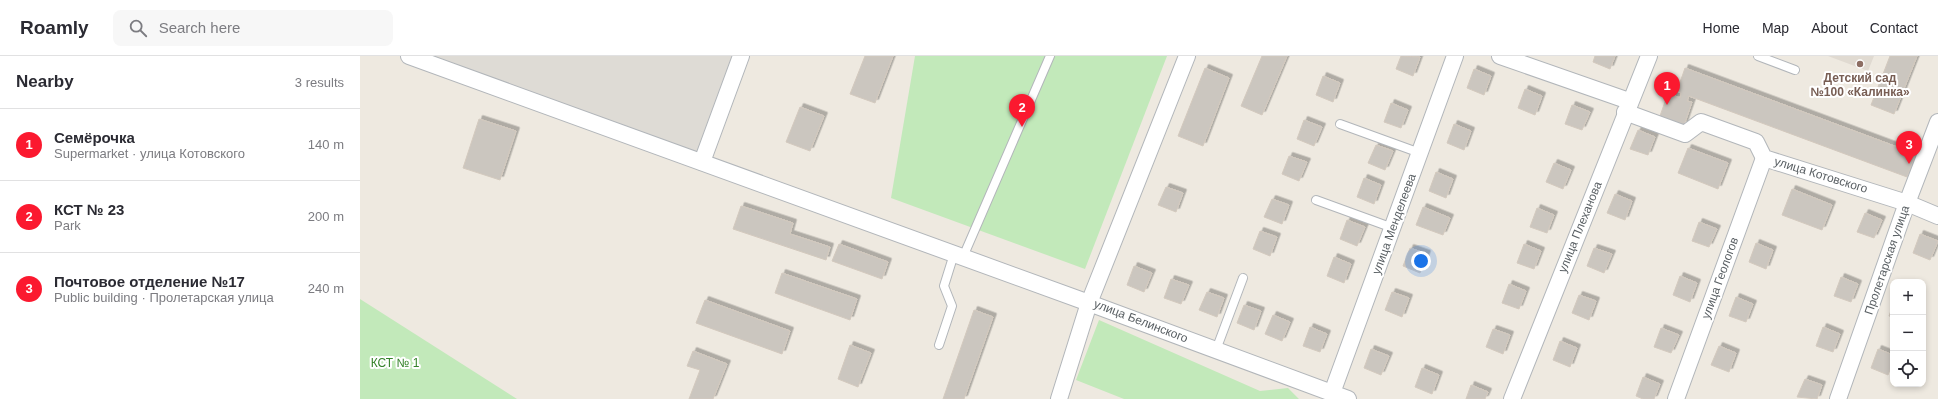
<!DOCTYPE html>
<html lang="en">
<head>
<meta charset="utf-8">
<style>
	body { margin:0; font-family:Arial,sans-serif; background:#f7f7f7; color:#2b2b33 }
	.controls { position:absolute; right:12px; bottom:12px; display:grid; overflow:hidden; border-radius:8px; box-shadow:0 2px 6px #0003 }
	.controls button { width:36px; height:36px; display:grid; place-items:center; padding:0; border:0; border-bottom:1px solid #e1e1e2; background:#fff; color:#2b2b33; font:20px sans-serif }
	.you { position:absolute; left:1061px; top:205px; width:14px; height:14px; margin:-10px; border:3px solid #fff; border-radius:50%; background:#1a73e8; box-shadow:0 0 0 6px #1a73e833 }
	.badge { display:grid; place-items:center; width:26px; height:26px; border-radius:50%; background:#fb192f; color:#fff; font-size:13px; font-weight:700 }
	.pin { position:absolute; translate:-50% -33px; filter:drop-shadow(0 1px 2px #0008) }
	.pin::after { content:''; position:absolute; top:21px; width:14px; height:12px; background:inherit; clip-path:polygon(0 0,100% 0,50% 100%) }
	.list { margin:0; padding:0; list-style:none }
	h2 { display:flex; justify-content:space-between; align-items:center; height:52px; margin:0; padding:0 16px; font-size:17px }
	h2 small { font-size:13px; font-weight:400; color:#7c7c81 }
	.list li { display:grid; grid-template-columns:26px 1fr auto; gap:12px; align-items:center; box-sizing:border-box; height:72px; padding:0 16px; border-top:1px solid #e1e1e2 }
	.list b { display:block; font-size:15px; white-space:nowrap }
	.list p { margin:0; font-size:13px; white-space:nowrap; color:#7c7c81 }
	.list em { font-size:13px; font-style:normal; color:#7c7c81 }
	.icon { flex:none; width:22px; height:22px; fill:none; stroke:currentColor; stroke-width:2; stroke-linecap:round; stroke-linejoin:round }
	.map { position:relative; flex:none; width:1578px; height:343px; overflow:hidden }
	header { display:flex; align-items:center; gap:24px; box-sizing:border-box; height:56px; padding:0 20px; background:#fff; border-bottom:1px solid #e1e1e2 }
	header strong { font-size:19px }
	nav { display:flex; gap:22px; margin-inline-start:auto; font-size:14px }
	.search { width:280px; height:36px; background:#f7f7f7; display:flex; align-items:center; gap:10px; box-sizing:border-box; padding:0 14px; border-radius:8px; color:#7c7c81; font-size:15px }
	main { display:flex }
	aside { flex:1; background:#fff }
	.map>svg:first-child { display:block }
	.industrial { fill:#dedbd5 }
	.education { fill:#e0dad1 }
	.green { fill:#c2e9ba }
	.building { fill:#cbc6bf; stroke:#d3c9be; filter:url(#shadow) }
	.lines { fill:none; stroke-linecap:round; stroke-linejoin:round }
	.lane-casing { stroke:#b2b6ba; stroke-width:10 }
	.street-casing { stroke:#b2b6ba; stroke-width:18 }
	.lane { stroke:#fff; stroke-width:8 }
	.street { stroke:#fff; stroke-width:16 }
	.education-dot { fill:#8d6e63; stroke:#fff; stroke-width:1.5 }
	.labels { text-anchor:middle; stroke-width:4; stroke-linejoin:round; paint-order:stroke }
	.education-label { font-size:12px; font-weight:bold; fill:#785e54; stroke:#fff }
	.street-label { font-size:12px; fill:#595f63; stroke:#fff }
	.park-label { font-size:12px; fill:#35822a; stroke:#fff }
</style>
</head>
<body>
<header>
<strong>Roamly</strong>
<div class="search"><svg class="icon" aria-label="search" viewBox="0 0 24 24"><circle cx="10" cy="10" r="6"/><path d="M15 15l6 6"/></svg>Search here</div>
<nav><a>Home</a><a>Map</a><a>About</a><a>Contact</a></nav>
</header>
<main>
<aside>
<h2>Nearby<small>3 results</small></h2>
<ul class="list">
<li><span class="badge">1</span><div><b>Семёрочка</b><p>Supermarket · улица Котовского</p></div><em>140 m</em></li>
<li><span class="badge">2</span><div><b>КСТ № 23</b><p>Park</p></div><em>200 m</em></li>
<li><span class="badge">3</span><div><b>Почтовое отделение №17</b><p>Public building · Пролетарская улица</p></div><em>240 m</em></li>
</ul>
</aside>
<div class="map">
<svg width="1578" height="343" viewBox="0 0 1578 343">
	<defs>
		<filter id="shadow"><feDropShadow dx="3.5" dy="-3.5" stdDeviation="0" flood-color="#0004"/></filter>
	</defs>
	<rect width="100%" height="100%" fill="#eee9e0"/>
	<polygon class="industrial" points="65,0 372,0 336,100"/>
	<polygon class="education" points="1468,0 1514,0 1508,15"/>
	<g class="green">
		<polygon points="555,0 807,0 725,213 531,142"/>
		<polygon points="0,243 157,343 0,343"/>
		<polygon points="739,264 900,335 928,332 939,343 764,343 716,324"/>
	</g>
	<g class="building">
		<polygon points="505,0 533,0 515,47 490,38"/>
		<polygon points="902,0 927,0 902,59 881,50"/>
		<polygon points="1041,0 1060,1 1053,20 1036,13"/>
		<polygon points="1235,0 1255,0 1250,13 1233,6"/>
		<polygon points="1530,0 1557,0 1534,58 1511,49"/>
		<polygon points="845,12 869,22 843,90 818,80"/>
		<polygon points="1325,12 1556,98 1547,121 1329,40 1327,45 1332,46 1324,69 1300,60 1308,37 1320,42 1321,37 1317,35"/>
		<polygon points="1114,13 1131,20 1124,39 1107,32"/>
		<polygon points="963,20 980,27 973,46 956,39"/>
		<polygon points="1165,33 1182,40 1175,59 1158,52"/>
		<polygon points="1031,47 1048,54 1041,72 1024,66"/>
		<polygon points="1212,49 1230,56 1222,74 1205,68"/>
		<polygon points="440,51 464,60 450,95 426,86"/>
		<polygon points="119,63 156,75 140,124 103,112"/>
		<polygon points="944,64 962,71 954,90 937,83"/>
		<polygon points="1094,68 1111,75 1104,94 1087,87"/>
		<polygon points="1278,74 1295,81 1288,99 1270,93"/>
		<polygon points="1016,89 1033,95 1025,114 1008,107"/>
		<polygon points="1328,92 1368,107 1358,133 1318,117"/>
		<polygon points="929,100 947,106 939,125 922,118"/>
		<polygon points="1194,107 1211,114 1203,133 1186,126"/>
		<polygon points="1076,116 1093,123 1086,142 1069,135"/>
		<polygon points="1004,122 1021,129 1014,148 997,141"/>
		<polygon points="806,131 823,137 816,156 798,149"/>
		<polygon points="1432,133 1472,149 1462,174 1422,159"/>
		<polygon points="1255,138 1272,145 1265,164 1247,157"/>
		<polygon points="912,143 929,149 922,168 904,161"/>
		<polygon points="381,150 433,167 430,178 470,191 466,204 373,173"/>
		<polygon points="1063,151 1090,162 1083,179 1056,169"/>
		<polygon points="1177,152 1194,159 1187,177 1170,171"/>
		<polygon points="1505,157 1522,164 1514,182 1497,176"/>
		<polygon points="987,164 1005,171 997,190 980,183"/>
		<polygon points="1339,166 1357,173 1349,191 1332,185"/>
		<polygon points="900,175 917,181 910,200 893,193"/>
		<polygon points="1560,178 1578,185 1570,204 1553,197"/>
		<polygon points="1396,187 1413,194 1406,213 1389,206"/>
		<polygon points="479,188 528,206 522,223 472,205"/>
		<polygon points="1164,188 1181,195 1174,213 1157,207"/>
		<polygon points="1050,192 1067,198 1060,217 1043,210"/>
		<polygon points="1234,192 1252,198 1244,217 1227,210"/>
		<polygon points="974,201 991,208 984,227 967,220"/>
		<polygon points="774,210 792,217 784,236 767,229"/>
		<polygon points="422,217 497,243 490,264 415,237"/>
		<polygon points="1320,220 1337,227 1330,246 1313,239"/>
		<polygon points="1481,221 1498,228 1491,246 1474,240"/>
		<polygon points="811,223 829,229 821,248 804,242"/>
		<polygon points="1149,228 1166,235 1159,253 1142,247"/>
		<polygon points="847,236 864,242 857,261 839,254"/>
		<polygon points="1032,236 1049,242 1042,261 1025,254"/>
		<polygon points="1219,239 1236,245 1229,264 1212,257"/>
		<polygon points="1376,241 1393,248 1386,266 1369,260"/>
		<polygon points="345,244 430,275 422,298 336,267"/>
		<polygon points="884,249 901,255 894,274 877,267"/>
		<polygon points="1533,249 1533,261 1529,260"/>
		<polygon points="614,254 633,261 604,343 583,343"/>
		<polygon points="913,259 930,266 922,285 905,278"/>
		<polygon points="950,271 967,278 960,296 943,290"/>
		<polygon points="1463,271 1480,278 1473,296 1456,290"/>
		<polygon points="1301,272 1319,279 1311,297 1294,291"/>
		<polygon points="1133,273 1150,279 1143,298 1126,291"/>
		<polygon points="1200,285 1217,292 1210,311 1193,304"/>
		<polygon points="490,289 511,297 498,331 478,323"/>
		<polygon points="1359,290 1376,297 1369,316 1351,309"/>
		<polygon points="1011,293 1029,300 1021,319 1004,312"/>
		<polygon points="1518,293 1533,299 1533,306 1528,319 1511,312"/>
		<polygon points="333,295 367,308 353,343 329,343 340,314 327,310"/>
		<polygon points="1062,312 1079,319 1072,338 1055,331"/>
		<polygon points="1283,321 1300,328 1294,343 1283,343 1276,340"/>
		<polygon points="1445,323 1462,329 1457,343 1437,341"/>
		<polygon points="1111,329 1128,336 1125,343 1106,343"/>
	</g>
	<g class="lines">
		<g class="lane-casing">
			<g id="lane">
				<polyline points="1398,0 1435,14"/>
				<polyline points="980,68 1060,97"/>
				<polyline points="956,144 1033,172"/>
				<polyline points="603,201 690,0"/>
				<polyline points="579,289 592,250 584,230 594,198"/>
				<polyline points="856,294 883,222"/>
			</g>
		</g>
		<g class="street-casing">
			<g id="street">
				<polyline points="49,0 729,247 988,343"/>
				<polyline points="1140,0 1269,45"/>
				<polyline points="1265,56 1325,78 1341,66 1396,86 1404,102 1547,147 1578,160"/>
				<polyline points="342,106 381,0"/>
				<polyline points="972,337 1095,0"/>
				<polyline points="699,343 729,247 827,0"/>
				<polyline points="1152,343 1289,0"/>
				<polyline points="1316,343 1404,102"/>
				<polyline points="1478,343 1547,147 1578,66"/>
			</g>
		</g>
		<use href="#lane" class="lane"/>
		<use href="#street" class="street"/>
	</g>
	<circle class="education-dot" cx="1500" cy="8" r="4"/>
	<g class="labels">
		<g class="education-label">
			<text x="1500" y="26">Детский сад<tspan x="1500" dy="14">№100 «Калинка»</tspan></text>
		</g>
		<g class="street-label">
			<text transform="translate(1461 119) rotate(17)" y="4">улица Котовского</text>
			<text transform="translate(1034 168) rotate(-70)" y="4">улица Менделеева</text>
			<text transform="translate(1220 171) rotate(-68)" y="4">улица Плеханова</text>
			<text transform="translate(1527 204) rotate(-71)" y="4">Пролетарская улица</text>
			<text transform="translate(1360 222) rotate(-70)" y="4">улица Геологов</text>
			<text transform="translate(781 265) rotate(21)" y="4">улица Белинского</text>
		</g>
		<g class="park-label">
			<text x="35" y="311">КСТ № 1</text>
		</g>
	</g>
</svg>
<div class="controls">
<button>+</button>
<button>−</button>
<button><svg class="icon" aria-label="locate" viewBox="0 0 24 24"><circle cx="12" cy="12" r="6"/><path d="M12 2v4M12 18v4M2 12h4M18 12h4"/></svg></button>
</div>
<div class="you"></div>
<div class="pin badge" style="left:1307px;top:49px">1</div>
<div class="pin badge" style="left:662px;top:71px">2</div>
<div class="pin badge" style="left:1549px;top:108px">3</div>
</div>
</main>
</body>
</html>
